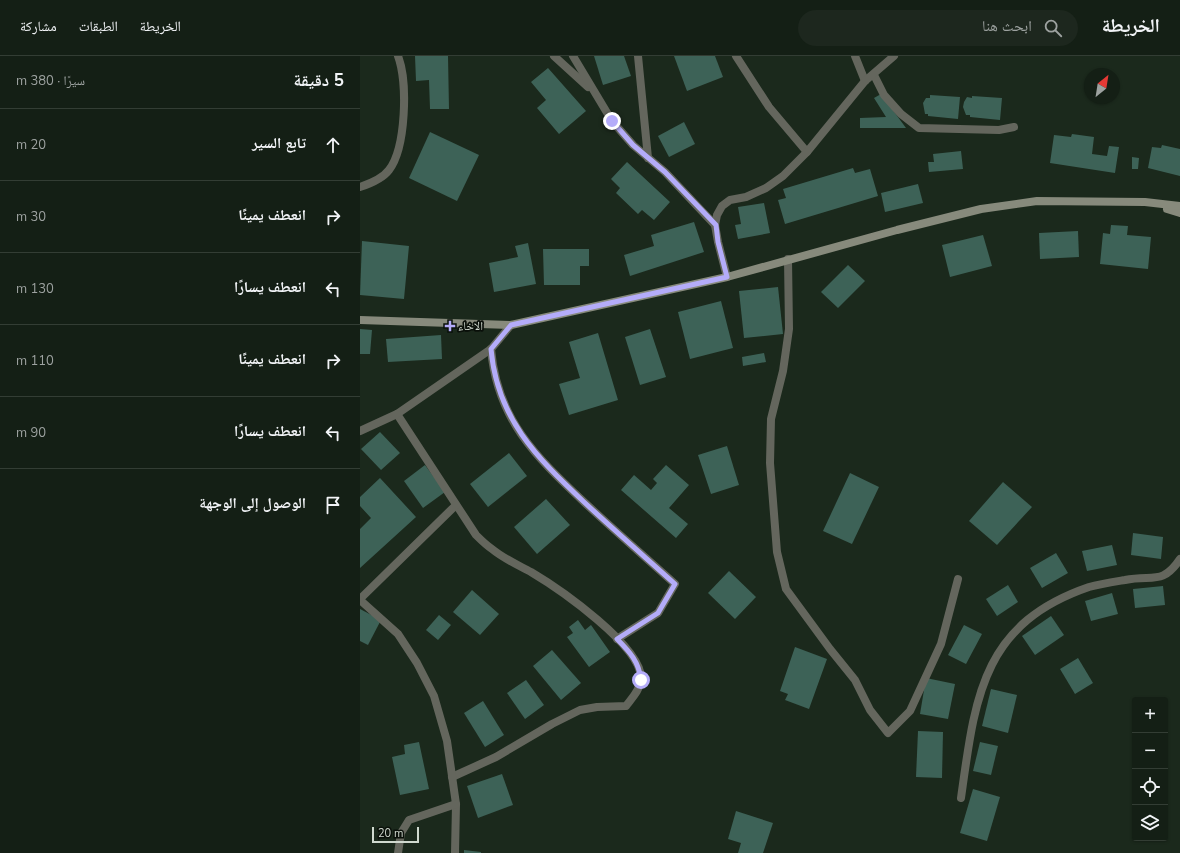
<!DOCTYPE html>
<html lang="ar">
<head>
<meta charset="utf-8">
<style>
	body { margin:0; font-family:"Nunito Sans","Noto Naskh Arabic",sans-serif; background:#1d271e; color:#f1f3f6; direction:rtl }
	.controls { position:absolute; right:12px; bottom:12px; display:grid; overflow:hidden; border-radius:4px; box-shadow:0 1px 3px #0004 }
	.controls button { width:36px; height:36px; display:grid; place-items:center; padding:0; border:0; border-bottom:1px solid #333d34; background:#141f15; color:#f1f3f6; font:20px sans-serif }
	.compass { position:absolute; left:724px; top:12px; width:36px; height:36px; border-radius:50%; background:#141f15; box-shadow:0 1px 3px #0004; rotate:30deg }
	.scale { position:absolute; left:12px; bottom:10px; width:47px; box-sizing:border-box; padding-left:4px; border:2px solid #d0d9cf; border-top:0; font-size:11px; line-height:14px; white-space:nowrap; color:#d0d9cf; -webkit-text-stroke:3px #0a100a; paint-order:stroke }
	.stop { position:absolute; width:12px; height:12px; margin:-9px; border:3px solid #b4acf9; border-radius:50%; background:#fff }
	.stop.end { background:#b4acf9; border-color:#fff; box-shadow:0 1px 4px #0008 }
	.list { margin:0; padding:0; list-style:none }
	h2 { display:flex; justify-content:space-between; align-items:center; height:52px; margin:0; padding:0 16px; font-size:17px }
	h2 small { font-size:13px; font-weight:400; color:#9da2a0 }
	.list li { display:grid; grid-template-columns:26px 1fr auto; gap:12px; align-items:center; box-sizing:border-box; height:72px; padding:0 16px; border-top:1px solid #333d34 }
	.list b { display:block; font-size:15px; white-space:nowrap }
	.list em { font-size:13px; font-style:normal; color:#9da2a0 }
	.icon { flex:none; width:22px; height:22px; fill:none; stroke:currentColor; stroke-width:2; stroke-linecap:round; stroke-linejoin:round }
	.map { position:relative; flex:none; width:820px; height:797px; overflow:hidden; direction:ltr }
	header { display:flex; align-items:center; gap:24px; box-sizing:border-box; height:56px; padding:0 20px; background:#141f15; border-bottom:1px solid #333d34 }
	header strong { font-size:19px }
	nav { display:flex; gap:22px; margin-inline-start:auto; font-size:14px }
	.search { width:280px; height:36px; background:#1d271e; display:flex; align-items:center; gap:10px; box-sizing:border-box; padding:0 14px; border-radius:22px; color:#9da2a0; font-size:15px }
	main { display:flex }
	aside { flex:1; background:#141f15 }
	.map>svg:first-child { display:block }
	.building { fill:#3d6257 }
	.lines { fill:none; stroke-linecap:round; stroke-linejoin:round }
	.street { stroke:#64665d; stroke-width:8 }
	.secondary { stroke:#878a7c; stroke-width:8 }
	.route { stroke:#b4acf9; stroke-width:5 }
	.poi-dot { fill:#b4acf9; stroke:#0a100a; stroke-width:1.5 }
	.labels { text-anchor:middle; stroke-width:3.5; stroke-linejoin:round; paint-order:stroke }
	.poi-label { font-size:12px; fill:#d0d9cf; stroke:#0a100a; text-anchor:start }
</style>
</head>
<body>
<header>
<strong>الخريطة</strong>
<div class="search"><svg class="icon" aria-label="search" viewBox="0 0 24 24"><circle cx="10" cy="10" r="6"/><path d="M15 15l6 6"/></svg>ابحث هنا</div>
<nav><a>الخريطة</a><a>الطبقات</a><a>مشاركة</a></nav>
</header>
<main>
<div class="map">
<svg width="820" height="797" viewBox="0 0 820 797">
	<rect width="100%" height="100%" fill="#1b291c"/>
	<g class="building">
		<polygon points="55,0 88,0 89,53 70,53 69,24 56,25"/>
		<polygon points="234,0 264,0 271,20 243,29"/>
		<polygon points="314,0 355,0 363,21 327,35"/>
		<polygon points="188,12 226,55 199,78 177,52 186,44 171,26"/>
		<polygon points="521,38 546,72 500,72 500,62 526,61 514,42"/>
		<polygon points="570,39 600,41 598,63 568,60 568,58 565,58 563,47 566,42 570,42"/>
		<polygon points="612,40 642,42 640,64 610,61 610,59 606,59 603,51 604,46 607,41 612,42"/>
		<polygon points="324,66 335,88 309,101 298,80"/>
		<polygon points="70,76 119,99 97,145 49,122"/>
		<polygon points="712,78 734,81 732,98 747,100 749,90 759,91 755,117 690,107 694,79 711,81"/>
		<polygon points="802,89 820,93 820,120 788,112 792,91 801,92"/>
		<polygon points="601,95 603,113 569,116 568,106 574,106 573,98"/>
		<polygon points="772,101 779,102 778,113 772,113"/>
		<polygon points="267,106 310,146 294,164 282,154 278,158 256,137 260,132 251,123"/>
		<polygon points="493,112 495,117 510,113 518,140 425,168 418,144 426,142 423,133"/>
		<polygon points="558,128 563,147 525,156 521,137"/>
		<polygon points="404,147 410,177 378,183 375,169 381,168 378,151"/>
		<polygon points="334,166 344,196 270,220 264,199 294,190 291,179"/>
		<polygon points="751,169 768,170 767,179 791,181 788,213 740,208 743,177 750,178"/>
		<polygon points="718,175 719,201 680,203 679,177"/>
		<polygon points="623,179 632,210 590,221 582,189"/>
		<polygon points="2,185 49,190 44,243 0,239"/>
		<polygon points="168,187 176,228 134,236 129,207 158,201 155,190"/>
		<polygon points="183,193 229,193 229,210 220,210 220,229 184,229"/>
		<polygon points="488,209 505,225 478,252 461,236"/>
		<polygon points="418,231 423,278 384,282 379,235"/>
		<polygon points="361,245 373,292 330,303 318,256"/>
		<polygon points="0,273 12,274 10,298 0,298"/>
		<polygon points="290,273 306,321 280,329 265,281"/>
		<polygon points="238,277 258,344 209,359 199,328 220,322 209,286"/>
		<polygon points="81,279 82,303 28,306 26,283"/>
		<polygon points="404,297 406,306 383,310 382,301"/>
		<polygon points="20,376 40,397 21,414 1,393"/>
		<polygon points="367,390 379,429 351,438 338,399"/>
		<polygon points="149,397 167,420 128,451 110,428"/>
		<polygon points="65,409 85,436 63,452 44,425"/>
		<polygon points="306,409 329,429 309,452 328,468 316,482 261,434 274,419 291,434 297,427 293,423"/>
		<polygon points="490,417 519,431 492,488 463,475"/>
		<polygon points="20,422 56,461 0,512 0,473 11,462 0,450 0,441"/>
		<polygon points="643,426 672,451 637,489 609,465"/>
		<polygon points="186,443 210,469 177,498 154,471"/>
		<polygon points="773,477 803,481 801,503 771,499"/>
		<polygon points="752,489 757,509 727,515 722,495"/>
		<polygon points="696,497 708,517 682,532 670,512"/>
		<polygon points="369,515 396,541 375,563 348,537"/>
		<polygon points="648,529 658,546 637,560 626,543"/>
		<polygon points="803,530 805,549 775,552 773,533"/>
		<polygon points="112,534 139,558 120,579 93,556"/>
		<polygon points="752,537 758,558 731,565 725,545"/>
		<polygon points="0,553 21,564 8,589 0,585"/>
		<polygon points="79,559 91,569 78,584 66,574"/>
		<polygon points="691,560 704,579 675,599 662,580"/>
		<polygon points="218,564 225,574 231,569 250,596 229,611 207,581 213,577 209,571"/>
		<polygon points="604,569 622,578 606,608 588,599"/>
		<polygon points="435,591 467,603 449,653 425,644 428,638 420,635"/>
		<polygon points="192,594 221,627 201,644 173,610"/>
		<polygon points="718,602 733,627 715,638 700,613"/>
		<polygon points="566,622 595,628 588,663 560,658"/>
		<polygon points="166,624 184,649 165,663 147,637"/>
		<polygon points="631,633 657,639 648,677 622,670"/>
		<polygon points="123,645 144,679 125,691 104,657"/>
		<polygon points="558,675 583,676 582,722 556,721"/>
		<polygon points="59,686 69,733 40,739 32,701 45,698 44,689"/>
		<polygon points="620,686 638,690 631,719 613,715"/>
		<polygon points="142,718 153,749 118,762 107,730"/>
		<polygon points="613,733 640,741 627,785 600,777"/>
		<polygon points="376,755 413,767 403,797 378,797 381,787 368,783"/>
		<polygon points="104,794 121,796 121,797 104,797"/>
	</g>
	<g class="lines">
		<g class="street">
			<polyline points="194,0 228,31"/>
			<polyline points="213,0 252,65 273,89 305,116 355,169"/>
			<polyline points="278,0 288,102"/>
			<polyline points="376,0 409,51 447,96"/>
			<polyline points="495,0 505,25"/>
			<polyline points="514,19 524,39 541,58 559,72 639,74 654,71"/>
			<path d="M 0,131 C 9,128 23,122 29,114 C 46,92 48,26 38,0"/>
			<polyline points="428,203 429,273 423,315 411,363 410,407 417,496 426,533 470,593 495,624 510,654 528,677 550,655 581,588 598,523"/>
			<polyline points="367,221 358,186 355,169 357,159 362,150 370,144 386,141 406,132 423,120 447,96 505,25 534,0"/>
			<path d="M 131,293 C 137,363 175,400 224,446 C 254,474 285,501 315,528 L 298,557 L 257,583"/>
			<path d="M 37,358 L 116,479 C 121,484 126,489 132,493 C 144,503 158,509 171,516 C 198,532 284,591 281,624 C 280,634 272,642 266,650 L 237,651 L 220,654 L 192,668 L 136,701 L 92,721"/>
			<polyline points="0,375 37,358 131,293 151,269"/>
			<polyline points="0,543 96,449"/>
			<polyline points="0,544 38,578 57,607 74,640 87,685 96,748 95,797"/>
			<path d="M 601,742 C 615,643 621,568 729,531 C 740,528 753,526 765,524 C 792,518 802,530 820,503"/>
			<polyline points="38,797 41,777 49,764 96,748"/>
		</g>
		<g class="secondary">
			<polyline points="807,153 820,157"/>
			<polyline points="0,264 151,269 367,221 537,174 621,153 677,145 785,146 820,150"/>
		</g>
	</g>
	<g class="lines">
		<path class="route" d="M 252,65 L 273,89 L 305,116 L 356,169 L 358,186 L 367,221 L 151,269 L 131,293 C 137,362 176,401 224,446 C 254,474 285,501 315,528 L 298,557 L 257,583 C 270,596 279,606 281,624"/>
	</g>
	<path class="poi-dot" d="M88 264h4v4h4v4h-4v4h-4v-4h-4v-4h4z"/>
	<g class="labels">
		<g class="poi-label">
			<text x="98" y="274">الاخاء</text>
		</g>
	</g>
</svg>
<div class="controls">
<button>+</button>
<button>−</button>
<button><svg class="icon" aria-label="locate" viewBox="0 0 24 24"><circle cx="12" cy="12" r="6"/><path d="M12 2v4M12 18v4M2 12h4M18 12h4"/></svg></button>
<button><svg class="icon" aria-label="layers" viewBox="0 0 24 24"><path d="M12 4l9 5-9 5-9-5zM3 14l9 5 9-5"/></svg></button>
</div>
<svg class="compass" viewBox="-18 -18 36 36"><path d="M0-13l5 13h-10z" fill="#e53935"/><path d="M0 13l5-13h-10z" fill="#9da2a0"/></svg>
<div class="scale">20 m</div>
<div class="stop" style="left:281px;top:624px"></div>
<div class="stop end" style="left:252px;top:65px"></div>
</div>
<aside>
<h2>5 دقيقة<small>سيرًا · 380 m</small></h2>
<ul class="list">
<li><svg class="icon" aria-label="ahead" viewBox="0 0 24 24"><path d="M12 20V5M6 11l6-6 6 6"/></svg><div><b>تابع السير</b></div><em>20 m</em></li>
<li><svg class="icon" aria-label="right" viewBox="0 0 24 24"><path d="M7 20v-9h11M14 6l5 5-5 5"/></svg><div><b>انعطف يمينًا</b></div><em>30 m</em></li>
<li><svg class="icon" aria-label="left" viewBox="0 0 24 24"><path d="M17 20v-9H6M10 6l-5 5 5 5"/></svg><div><b>انعطف يسارًا</b></div><em>130 m</em></li>
<li><svg class="icon" aria-label="right" viewBox="0 0 24 24"><path d="M7 20v-9h11M14 6l5 5-5 5"/></svg><div><b>انعطف يمينًا</b></div><em>110 m</em></li>
<li><svg class="icon" aria-label="left" viewBox="0 0 24 24"><path d="M17 20v-9H6M10 6l-5 5 5 5"/></svg><div><b>انعطف يسارًا</b></div><em>90 m</em></li>
<li><svg class="icon" aria-label="arrive" viewBox="0 0 24 24"><path d="M6 21V4h12l-3 4 3 4H6"/></svg><div><b>الوصول إلى الوجهة</b></div></li>
</ul>
</aside>
</main>
</body>
</html>
